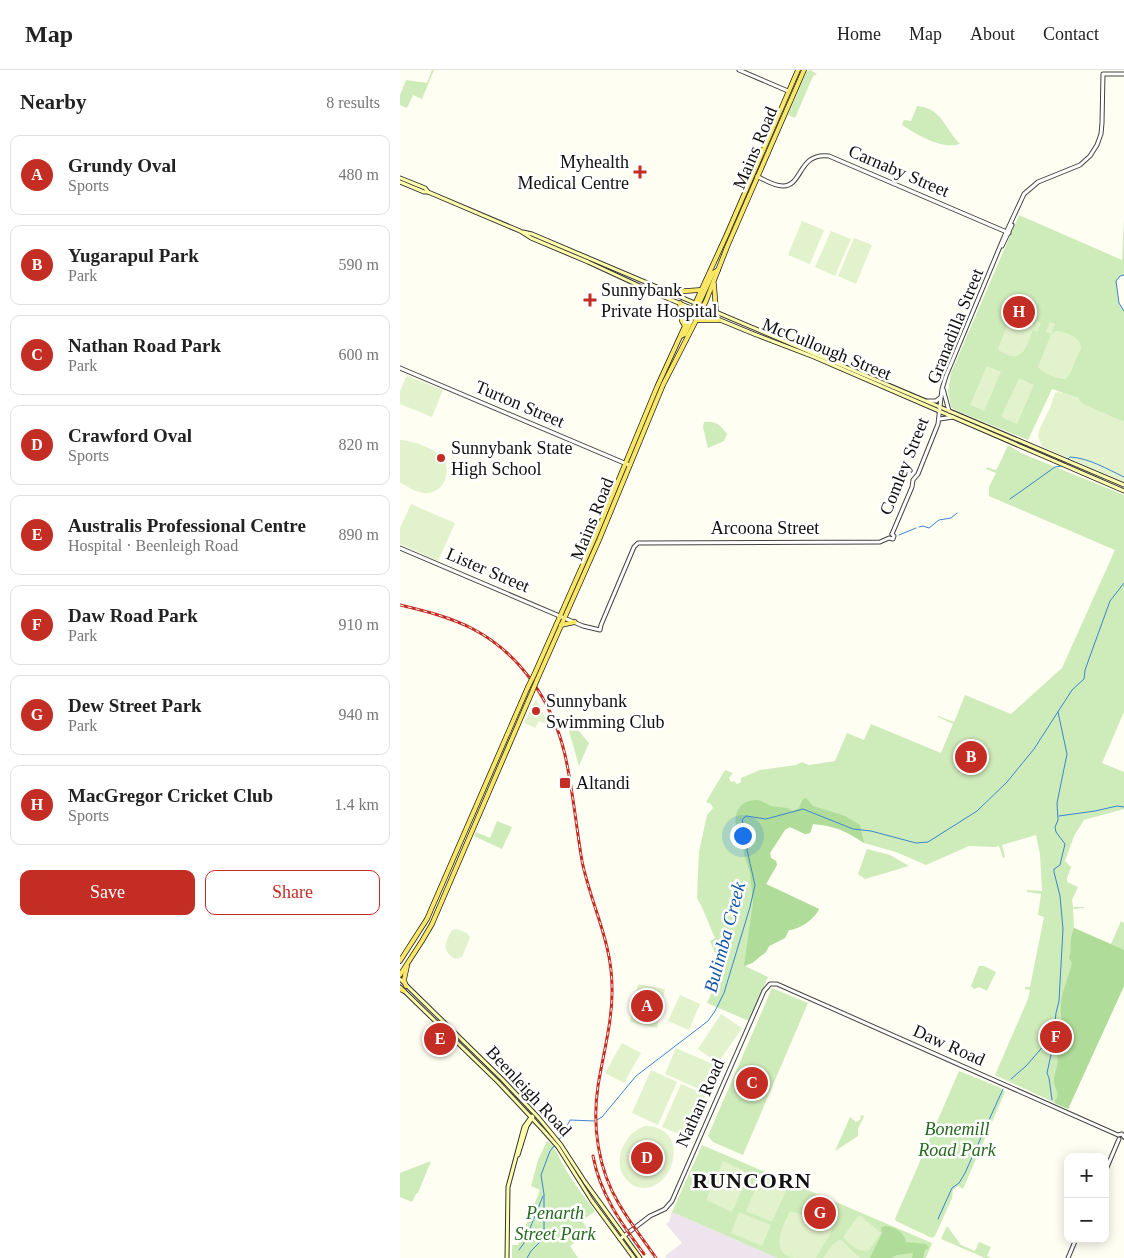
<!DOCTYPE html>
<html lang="en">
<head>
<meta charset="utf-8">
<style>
	body { margin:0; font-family:"Times New Roman",serif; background:#f2f2f2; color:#222 }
	.controls { position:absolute; right:15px; bottom:15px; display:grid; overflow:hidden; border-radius:10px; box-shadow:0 2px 12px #0003 }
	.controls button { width:45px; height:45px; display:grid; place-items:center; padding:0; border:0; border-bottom:1px solid #e0e0e0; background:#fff; color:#222; font:25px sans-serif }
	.you { position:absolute; left:342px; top:765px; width:18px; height:18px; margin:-12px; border:4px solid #fff; border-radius:50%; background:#1a73e8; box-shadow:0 0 0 8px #1a73e833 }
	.badge { display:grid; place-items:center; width:32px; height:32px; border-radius:50%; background:#c42d23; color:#fff; font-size:16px; font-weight:700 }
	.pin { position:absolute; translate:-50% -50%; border:2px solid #fff; box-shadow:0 1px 5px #0006 }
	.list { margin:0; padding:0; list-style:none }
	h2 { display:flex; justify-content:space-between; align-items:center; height:65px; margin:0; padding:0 20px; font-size:21px }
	h2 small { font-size:16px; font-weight:400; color:#767676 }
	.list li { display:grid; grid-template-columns:32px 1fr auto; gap:15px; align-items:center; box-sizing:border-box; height:80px; margin:0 10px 10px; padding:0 10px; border:1px solid #e0e0e0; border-radius:10px }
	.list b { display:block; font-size:19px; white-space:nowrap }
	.list p { margin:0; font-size:16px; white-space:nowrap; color:#767676 }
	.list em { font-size:16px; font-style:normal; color:#767676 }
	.actions { display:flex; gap:10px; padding:15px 20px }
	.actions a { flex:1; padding:11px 0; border:1px solid #c42d23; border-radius:10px; text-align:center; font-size:18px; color:#c42d23 }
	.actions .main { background:#c42d23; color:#fff }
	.map { position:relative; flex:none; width:724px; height:1188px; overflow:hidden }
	header { display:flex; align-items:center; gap:30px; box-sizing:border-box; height:70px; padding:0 25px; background:#fff; border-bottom:1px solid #e0e0e0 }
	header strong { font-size:24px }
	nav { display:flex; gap:28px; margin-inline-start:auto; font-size:18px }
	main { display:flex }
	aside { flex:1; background:#fff }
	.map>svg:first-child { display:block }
	.industrial { fill:#eee4ee }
	.green { fill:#ceebba }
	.forest { fill:#b0dc99 }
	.pitch { fill:#e1f2cc }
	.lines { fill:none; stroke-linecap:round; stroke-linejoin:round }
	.stream { stroke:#3b84d0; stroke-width:1 }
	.tertiary-casing { stroke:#434343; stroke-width:5 }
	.secondary-casing { stroke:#323232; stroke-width:5 }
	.primary-casing { stroke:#212121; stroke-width:5.5 }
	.tertiary { stroke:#fff; stroke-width:3 }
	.secondary { stroke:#ffffad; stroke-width:3 }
	.primary { stroke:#fbe766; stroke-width:4 }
	.rail-casing { stroke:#c42d23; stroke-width:3 }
	.rail { stroke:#fff; stroke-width:1; stroke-dasharray:4; stroke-linecap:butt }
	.primary-bridge-casing { stroke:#212121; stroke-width:5.5; stroke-linecap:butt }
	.primary-bridge { stroke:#fbe766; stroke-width:4 }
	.poi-dot { fill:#c42d23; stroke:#fff; stroke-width:2 }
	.labels { text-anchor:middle; stroke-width:5; stroke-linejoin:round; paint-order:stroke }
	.street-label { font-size:18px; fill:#101010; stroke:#fff }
	.poi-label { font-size:18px; fill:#101010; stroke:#fff; text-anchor:start }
	.park-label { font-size:18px; font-style:italic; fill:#256a1d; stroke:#fff }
	.water-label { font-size:19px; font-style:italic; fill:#1556a5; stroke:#fff }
	.district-label { font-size:22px; font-weight:bold; letter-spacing:1px; fill:#101010; stroke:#fff }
</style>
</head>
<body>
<header>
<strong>Map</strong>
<nav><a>Home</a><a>Map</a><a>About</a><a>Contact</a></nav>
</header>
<main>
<aside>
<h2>Nearby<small>8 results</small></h2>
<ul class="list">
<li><span class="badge">A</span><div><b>Grundy Oval</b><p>Sports</p></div><em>480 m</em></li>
<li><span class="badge">B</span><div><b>Yugarapul Park</b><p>Park</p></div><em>590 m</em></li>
<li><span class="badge">C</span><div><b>Nathan Road Park</b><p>Park</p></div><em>600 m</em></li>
<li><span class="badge">D</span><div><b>Crawford Oval</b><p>Sports</p></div><em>820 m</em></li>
<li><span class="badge">E</span><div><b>Australis Professional Centre</b><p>Hospital · Beenleigh Road</p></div><em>890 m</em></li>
<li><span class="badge">F</span><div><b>Daw Road Park</b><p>Park</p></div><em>910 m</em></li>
<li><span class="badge">G</span><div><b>Dew Street Park</b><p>Park</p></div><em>940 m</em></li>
<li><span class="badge">H</span><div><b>MacGregor Cricket Club</b><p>Sports</p></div><em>1.4 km</em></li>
</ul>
<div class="actions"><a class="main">Save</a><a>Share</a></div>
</aside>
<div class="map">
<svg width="724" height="1188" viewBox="0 0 724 1188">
	<rect width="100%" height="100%" fill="#fffef2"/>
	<polygon class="industrial" points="272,1142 377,1188 266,1188 265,1186 282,1173 266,1154 269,1152"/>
	<g class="green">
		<polygon points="32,0 34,0 22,29 13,25 7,38 0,35 0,25 6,10 27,13"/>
		<polygon points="410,0 417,4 413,6 395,48 388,45 406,2"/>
		<path d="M 517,36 C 542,38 544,58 560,74 C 541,80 518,65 502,55 L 504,50 L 511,51 Z"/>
		<polygon points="619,145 722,190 724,149 724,205 720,206 716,211 719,233 724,241 724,352 682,334 678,328 652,319 628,370 557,341 551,337 548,321 551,303"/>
		<path d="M 304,352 C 317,351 320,355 327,364 L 324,371 L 308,378 L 303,357 Z"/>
		<path d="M 608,375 L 621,383 L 724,425 L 724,642 L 702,693 L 724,702 L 724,739 L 684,750 L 674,766 L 665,791 L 671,797 L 667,808 L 667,812 L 678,817 L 672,830 L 673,837 L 684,837 L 684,838 L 673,839 L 674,858 L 711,874 L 721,851 L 724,853 L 724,916 L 668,1039 L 595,1005 L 628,929 L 630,920 L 625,919 L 625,917 L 630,917 L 644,847 L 638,845 L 641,824 L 627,822 L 627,820 L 642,821 L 640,784 L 636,765 L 602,775 L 605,787 L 603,788 L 599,776 L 595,777 L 569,776 L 526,795 L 496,782 L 464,773 L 447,762 L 430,755 L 413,754 L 410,763 L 405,764 L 390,757 L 385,759 L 370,783 L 371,788 L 376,791 L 377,795 L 366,814 L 419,839 C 415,849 400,859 389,860 L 385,868 L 369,876 L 366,882 L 352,893 L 345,896 L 368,907 L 349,951 L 307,933 L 312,922 L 315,883 L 310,871 L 315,868 L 301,835 L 297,828 L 299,782 L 307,745 L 313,738 L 311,734 L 306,732 L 325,700 L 333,703 L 329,708 L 331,712 L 334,711 L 337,714 L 341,712 L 341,708 L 360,700 L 396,695 L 402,692 L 409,695 L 435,691 L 447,663 L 464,670 L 471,654 L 541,683 L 553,654 L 538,647 L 538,646 L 554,652 L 565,625 L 611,644 L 662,598 L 715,480 L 589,426 L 589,417 L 596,403 L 586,399 L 587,397 L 595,400 L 597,399 Z"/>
		<polygon points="172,653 189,673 179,696 167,654"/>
		<polygon points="97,751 112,757 102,779 74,766 76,762 90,768"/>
		<polygon points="467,779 490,785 509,796 465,809 458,804"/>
		<polygon points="579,896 584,896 596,902 587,921 579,917 574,919 571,916"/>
		<polygon points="372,918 408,933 343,1085 313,1072 308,1066"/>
		<polygon points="559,1001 599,1017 605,1022 563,1119 558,1116 553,1120 552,1128 535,1166 532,1168 496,1151 495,1149"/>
		<polygon points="461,1045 464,1046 458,1059 458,1066 435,1081 450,1047 456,1052 460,1050"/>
		<path d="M 147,1071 C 153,1074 156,1081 159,1087 C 168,1106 182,1124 195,1141 L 182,1151 L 189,1161 L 170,1176 L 178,1188 L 112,1188 L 112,1175 L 118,1175 L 140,1120 L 131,1116 L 138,1090 Z"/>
		<polygon points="302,1075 532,1173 526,1188 377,1188 272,1142"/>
		<polygon points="31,1091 18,1123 16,1124 12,1132 0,1127 0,1103"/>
		<polygon points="547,1156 561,1175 575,1181 579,1172 591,1177 587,1186 591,1188 585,1188 541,1169"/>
	</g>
	<g class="forest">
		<path d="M 406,728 L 413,736 L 445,746 L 460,755 L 464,773 C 446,761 435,756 413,754 L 410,763 L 405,764 L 390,757 L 385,760 L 370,783 L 371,788 L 376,791 L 377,795 L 366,814 L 419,839 C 415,849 400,859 389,860 L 385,868 L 369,876 L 366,882 L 352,893 L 344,896 L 353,832 L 350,803 L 344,784 L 343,776 L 346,765 L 337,760 C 332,744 339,730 357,730 C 362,730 366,734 371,736 C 380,738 387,736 393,741 L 399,738 L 403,729 Z"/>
		<path d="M 674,858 L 724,880 L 724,916 L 668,1039 L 654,1033 C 662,1022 654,1021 654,1010 C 655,997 664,988 650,977 L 655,969 L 659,969 L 663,971 L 668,972 C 667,962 662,954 661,944 C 659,926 668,910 672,893 L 669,888 C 673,877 668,873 674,858 Z"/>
		<path d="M 485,1156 C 494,1156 505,1163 506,1172 L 526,1174 L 529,1178 L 525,1180 L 523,1188 L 512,1188 L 513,1183 L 497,1185 L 491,1188 L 470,1188 L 482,1163 L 481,1158 Z"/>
	</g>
	<g class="pitch">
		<polygon points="402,151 424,160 410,194 388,185"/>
		<polygon points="431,161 451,169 435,206 415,197"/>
		<polygon points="454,168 472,175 456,214 438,206"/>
		<path d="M 618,244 C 625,247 634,249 634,258 L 637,251 L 641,253 L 637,262 L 633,260 C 628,272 624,292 608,285 C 604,283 601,282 598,279 L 610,248 L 613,245 Z"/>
		<path d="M 650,252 L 655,254 L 651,264 L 655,261 C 665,261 681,267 681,278 L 669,306 L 665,309 C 656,309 643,303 638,297 L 651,264 L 646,262 Z"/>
		<polygon points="587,296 601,302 584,341 570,335"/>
		<polygon points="8,306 43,320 32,347 0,334 0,321 6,307"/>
		<polygon points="619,308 634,315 617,354 601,347"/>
		<path d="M 658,322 C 668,324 676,325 683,334 L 724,352 L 724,412 L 642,377 L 638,366 L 640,358 L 650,338 L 655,323 Z"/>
		<path d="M 0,370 C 11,370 35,379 42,387 C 53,401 44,424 25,423 C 17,423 7,416 0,413 Z"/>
		<polygon points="11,434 55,453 38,491 0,474 0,458"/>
		<polygon points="136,629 149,655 139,651 135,658 124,653"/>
		<path d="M 56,859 L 67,863 L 70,867 L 62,887 L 55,889 C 41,880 45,873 52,860 Z"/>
		<polygon points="238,914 265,919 257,958 230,952"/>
		<polygon points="280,925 300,934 289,960 268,951"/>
		<polygon points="321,944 342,958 318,993 298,979"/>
		<polygon points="222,973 241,983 224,1013 205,1003"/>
		<polygon points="276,978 317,996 306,1022 265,1004"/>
		<polygon points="251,1000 277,1012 258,1055 232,1043"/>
		<polygon points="281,1014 306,1025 288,1068 262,1057"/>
		<path d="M 246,1056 C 294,1057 272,1127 238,1117 C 231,1115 227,1111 223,1105 C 213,1087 227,1060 246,1056 Z"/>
		<polygon points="323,1091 349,1103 332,1142 306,1130"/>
		<polygon points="361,1105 388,1116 372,1152 346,1141"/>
		<path d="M 390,1141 L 421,1151 L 432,1157 L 430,1164 L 416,1188 C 409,1188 402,1188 395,1188 C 368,1184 383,1155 390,1141 Z"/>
		<polygon points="339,1142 371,1155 362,1176 331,1163"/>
		<path d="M 458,1146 L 461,1146 L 481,1163 L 469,1180 C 457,1183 451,1175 443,1167 Z"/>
		<polygon points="439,1170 441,1170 460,1188 423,1188 433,1174"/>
	</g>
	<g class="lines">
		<g class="stream">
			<polyline points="724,205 720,206 716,211 719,233 724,241"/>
			<path d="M 664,393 L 670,387 C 689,388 707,399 724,407"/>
			<polyline points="610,429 655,397 661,396"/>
			<polyline points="519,457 523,456 529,458 539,450 551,448 557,443"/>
			<polyline points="499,465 516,458"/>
			<polyline points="659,746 695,741 717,736 724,737"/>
			<polyline points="611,1009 626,996 654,964"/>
			<polyline points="652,1030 649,1008 647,1003 652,980 656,943 659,931 663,859 660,826 654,802 654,799 660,795 665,774 656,762 655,757 658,750 657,733 667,684 658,642"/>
			<polyline points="158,1071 163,1064 170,1050 195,1051 202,1047 236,1006 308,951 315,941 324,923 350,837 355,815 347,780 348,771 342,750 346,746 366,749 403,739 453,759 471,761 516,773 528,772 577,741 607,712 634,679 672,620 684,609 685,600 710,531 724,513"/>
			<polyline points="538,1149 552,1118 559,1113 565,1103 603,1019"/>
			<polyline points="119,1180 124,1173 143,1126"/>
			<polyline points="127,1188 131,1181 139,1173 144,1163 144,1124 141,1105 150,1081 154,1076"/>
		</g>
		<g class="tertiary-casing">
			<g id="tertiary">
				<polyline points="339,0 388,21"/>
				<path d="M 357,106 C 364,110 374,116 383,116 C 403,116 398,82 429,86 L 609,163"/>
				<polyline points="602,176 612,155"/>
				<polyline points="0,298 229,395"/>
				<polyline points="543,319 549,341"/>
				<polyline points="527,331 536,331 541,327"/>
				<polyline points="540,349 553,347"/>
				<polyline points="492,464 512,417 513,410 518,404 538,354 542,319 546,306 604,167 624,124 638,112 680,95 690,86 697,75 701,64 702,53 703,4 724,4"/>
				<polyline points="0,478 183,556 200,560 201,555 234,477 238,473 480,472 489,468 493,469 494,466 492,464"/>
				<polyline points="705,1102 719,1069"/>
				<polyline points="220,1169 250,1146 265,1139 272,1131 364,921 370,914 377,914 718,1065 722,1064 724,1067"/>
				<polyline points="668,1188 676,1169"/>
			</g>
		</g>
		<g class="secondary-casing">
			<g id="secondary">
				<polyline points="0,108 25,118 28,122 120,161 131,168 188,192 257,224 354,264 414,287 724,421"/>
				<polyline points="0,112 24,122 28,122"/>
				<polyline points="123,162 132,164 724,415"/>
				<polyline points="0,909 102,1009 138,1047 161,1075 185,1112 240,1188"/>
				<polyline points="0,917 98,1012 143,1060 158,1077 192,1131 234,1188"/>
				<polyline points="118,1085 127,1056 133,1047"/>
				<polyline points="107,1188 108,1117 124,1057 132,1046"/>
			</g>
		</g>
		<g class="primary-casing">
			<g id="primary">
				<polyline points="314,214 316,241"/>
				<polyline points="272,222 300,220"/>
				<polyline points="280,233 282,251 285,256"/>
				<polyline points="298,250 319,250"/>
				<polyline points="281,266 285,264 313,203 318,200"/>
				<polyline points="161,555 175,552"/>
				<polyline points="134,605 195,467 257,317 327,164 398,0"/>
				<polyline points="137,610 199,470 263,315 306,231 327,177 404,0"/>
				<polyline points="0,891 27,849 128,617"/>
				<polyline points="0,905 22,871 32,854 132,622"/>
				<polyline points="6,916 4,910 7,896"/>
				<polyline points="0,919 4,921"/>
			</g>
		</g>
		<use href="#tertiary" class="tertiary"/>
		<use href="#secondary" class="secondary"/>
		<use href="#primary" class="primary"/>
		<g class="rail-casing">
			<g id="rail">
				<path d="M 0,535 C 25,541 50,547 73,559 C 121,584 153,633 165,685 C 173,720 176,756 182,791 C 191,835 212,872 212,917 C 213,950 203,984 198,1016 C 192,1056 198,1099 219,1134 C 230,1153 244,1170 256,1188"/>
				<path d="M 193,1086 C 200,1124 221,1153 244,1184"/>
			</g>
		</g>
		<use href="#rail" class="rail"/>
		<g class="primary-bridge-casing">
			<g id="primary-bridge">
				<polyline points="128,617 134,605"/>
				<polyline points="132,622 137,610"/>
			</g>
		</g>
		<use href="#primary-bridge" class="primary-bridge"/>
	</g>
	<g class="poi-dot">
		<path d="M237.5 94.5h5v5h5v5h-5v5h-5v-5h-5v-5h5z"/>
		<path d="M187.5 222.5h5v5h5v5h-5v5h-5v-5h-5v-5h5z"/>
		<circle cx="41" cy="388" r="5"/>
		<circle cx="136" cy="641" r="5"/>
		<rect x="159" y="707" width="12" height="12" rx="2.5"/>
	</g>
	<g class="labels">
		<g class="street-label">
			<text transform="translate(355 78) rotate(-67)" y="6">Mains Road</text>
			<text transform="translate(499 101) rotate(23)" y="6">Carnaby Street</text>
			<text transform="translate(555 256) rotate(-68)" y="6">Granadilla Street</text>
			<text transform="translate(427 279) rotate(22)" y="6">McCullough Street</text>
			<text transform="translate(120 334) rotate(23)" y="6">Turton Street</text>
			<text transform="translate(504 396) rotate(-68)" y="6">Comley Street</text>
			<text transform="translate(192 449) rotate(-68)" y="6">Mains Road</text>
			<text x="365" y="464">Arcoona Street</text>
			<text transform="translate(88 500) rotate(23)" y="6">Lister Street</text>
			<text transform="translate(549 975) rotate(24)" y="6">Daw Road</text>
			<text transform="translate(129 1021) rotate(47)" y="6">Beenleigh Road</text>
			<text transform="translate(300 1033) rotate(-66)" y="6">Nathan Road</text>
		</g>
		<g class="poi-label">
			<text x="229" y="98" text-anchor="end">Myhealth<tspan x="229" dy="21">Medical Centre</tspan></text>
			<text x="201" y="226">Sunnybank<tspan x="201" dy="21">Private Hospital</tspan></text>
			<text x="51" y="384">Sunnybank State<tspan x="51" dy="21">High School</tspan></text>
			<text x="146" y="637">Sunnybank<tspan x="146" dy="21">Swimming Club</tspan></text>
			<text x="176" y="719">Altandi</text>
		</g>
		<g class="park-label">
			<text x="557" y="1065">Bonemill<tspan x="557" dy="21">Road Park</tspan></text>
			<text x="155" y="1149">Penarth<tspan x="155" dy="21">Street Park</tspan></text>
		</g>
		<g class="water-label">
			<text transform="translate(324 867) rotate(-75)" y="7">Bulimba Creek</text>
		</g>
		<g class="district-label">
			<text x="352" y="1118">RUNCORN</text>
		</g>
	</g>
</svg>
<div class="controls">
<button>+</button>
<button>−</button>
</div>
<div class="you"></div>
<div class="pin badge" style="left:247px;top:936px">A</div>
<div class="pin badge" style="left:571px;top:687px">B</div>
<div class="pin badge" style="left:352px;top:1013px">C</div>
<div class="pin badge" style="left:247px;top:1088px">D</div>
<div class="pin badge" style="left:40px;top:969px">E</div>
<div class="pin badge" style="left:656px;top:967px">F</div>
<div class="pin badge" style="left:420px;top:1143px">G</div>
<div class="pin badge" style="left:619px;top:242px">H</div>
</div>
</main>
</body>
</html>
